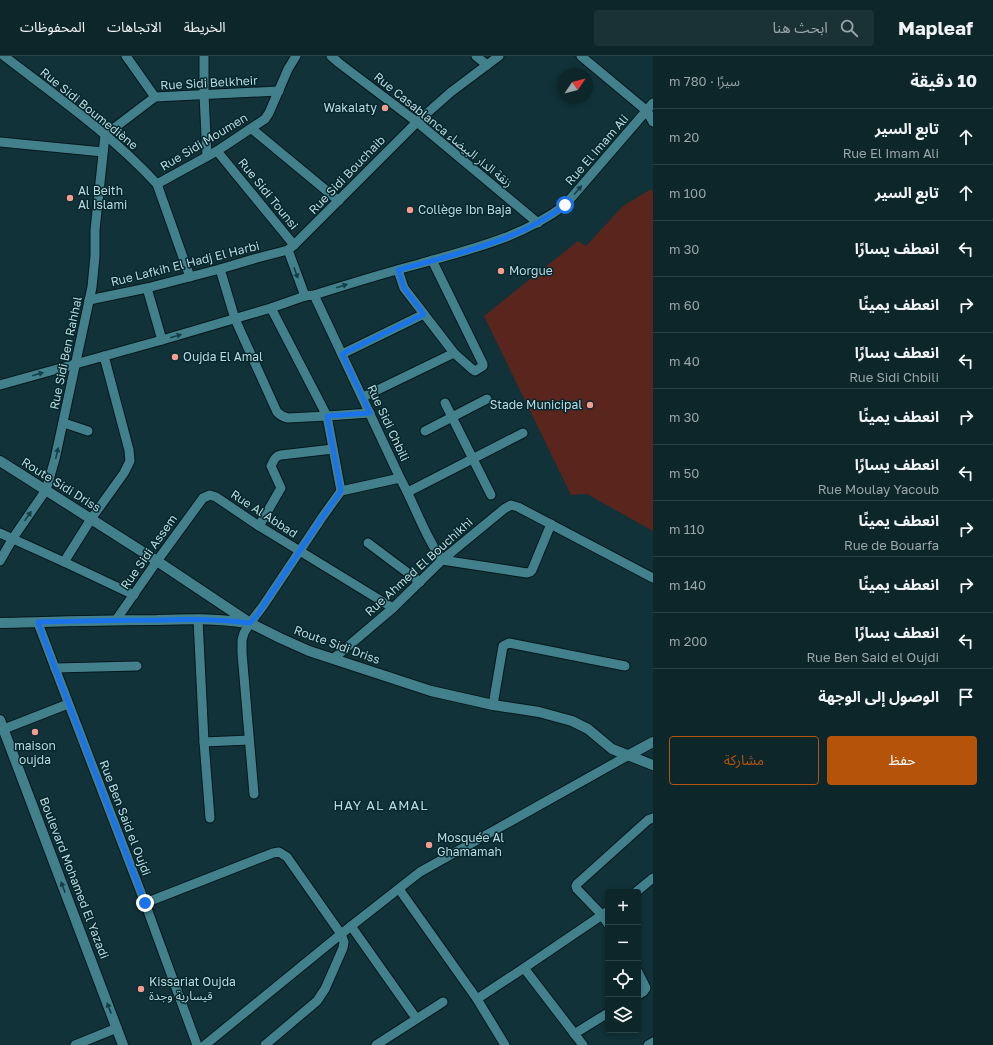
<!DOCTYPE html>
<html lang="ar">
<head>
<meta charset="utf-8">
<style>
	body { margin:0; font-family:"Golos Text","Noto Sans Arabic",sans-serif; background:#1a3236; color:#f1f3f6; direction:rtl }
	.controls { position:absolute; right:12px; bottom:12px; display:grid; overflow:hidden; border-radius:4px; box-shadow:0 2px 6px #0003 }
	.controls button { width:36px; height:36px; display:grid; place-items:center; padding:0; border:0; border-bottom:1px solid #2c4347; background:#0c262a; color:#f1f3f6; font:20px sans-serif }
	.compass { position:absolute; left:557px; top:12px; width:36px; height:36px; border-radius:50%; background:#0c262a; box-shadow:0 2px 6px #0003; rotate:55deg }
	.stop { position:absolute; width:12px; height:12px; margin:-9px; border:3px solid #1a73e8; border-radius:50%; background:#fff }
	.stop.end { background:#1a73e8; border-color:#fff; box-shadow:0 1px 4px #0008 }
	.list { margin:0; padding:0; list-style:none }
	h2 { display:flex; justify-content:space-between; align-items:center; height:52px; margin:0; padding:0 16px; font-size:17px }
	h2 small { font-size:13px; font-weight:400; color:#9aa5a8 }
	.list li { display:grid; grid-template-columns:26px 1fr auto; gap:12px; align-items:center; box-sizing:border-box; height:56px; padding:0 16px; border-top:1px solid #2c4347 }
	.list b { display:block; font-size:15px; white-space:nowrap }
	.list p { margin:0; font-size:13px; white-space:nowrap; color:#9aa5a8 }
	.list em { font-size:13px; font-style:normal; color:#9aa5a8 }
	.actions { display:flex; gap:8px; padding:12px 16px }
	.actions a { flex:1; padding:9px 0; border:1px solid #b45309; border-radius:4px; text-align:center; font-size:14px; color:#b45309 }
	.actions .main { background:#b45309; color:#fff }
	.icon { flex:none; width:22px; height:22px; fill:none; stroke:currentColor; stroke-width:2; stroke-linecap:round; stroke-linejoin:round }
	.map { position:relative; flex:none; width:653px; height:989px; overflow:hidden; direction:ltr }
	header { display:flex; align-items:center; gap:24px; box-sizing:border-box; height:56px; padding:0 20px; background:#0c262a; border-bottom:1px solid #2c4347 }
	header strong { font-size:19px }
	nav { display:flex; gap:22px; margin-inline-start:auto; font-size:14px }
	.search { width:280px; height:36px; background:#1a3236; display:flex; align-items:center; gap:10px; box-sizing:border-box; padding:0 14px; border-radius:4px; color:#9aa5a8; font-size:15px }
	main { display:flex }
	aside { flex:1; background:#0c262a }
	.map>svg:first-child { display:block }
	.green { fill:#5a251c }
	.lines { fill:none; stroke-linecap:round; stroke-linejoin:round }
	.street-casing { stroke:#05181c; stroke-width:11 }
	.secondary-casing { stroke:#05181c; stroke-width:12 }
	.street { stroke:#42818c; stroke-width:9 }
	.secondary { stroke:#42818c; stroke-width:10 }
	.oneway { fill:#143e46 }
	.route { stroke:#1a73e8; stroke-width:5 }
	.poi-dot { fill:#f49d8d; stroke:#05282e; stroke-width:1.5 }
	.labels { text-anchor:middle; stroke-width:3; stroke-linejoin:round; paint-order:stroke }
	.street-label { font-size:12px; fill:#bbdae0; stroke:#05282e }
	.poi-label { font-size:12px; fill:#bbdae0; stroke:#05282e; text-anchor:start }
	.neighbourhood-label { font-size:13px; letter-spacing:1px; fill:#bbdae0; stroke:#05282e }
</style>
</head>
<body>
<header>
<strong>Mapleaf</strong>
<div class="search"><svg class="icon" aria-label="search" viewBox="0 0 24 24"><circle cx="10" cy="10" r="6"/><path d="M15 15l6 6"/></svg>ابحث هنا</div>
<nav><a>الخريطة</a><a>الاتجاهات</a><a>المحفوظات</a></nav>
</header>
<main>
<aside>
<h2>10 دقيقة<small>سيرًا · 780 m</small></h2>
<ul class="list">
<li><svg class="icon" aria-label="ahead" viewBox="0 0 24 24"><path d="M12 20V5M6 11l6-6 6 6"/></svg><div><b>تابع السير</b><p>Rue El Imam Ali</p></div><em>20 m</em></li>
<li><svg class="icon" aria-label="ahead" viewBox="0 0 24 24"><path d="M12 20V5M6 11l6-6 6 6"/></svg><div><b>تابع السير</b></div><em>100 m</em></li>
<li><svg class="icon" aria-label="left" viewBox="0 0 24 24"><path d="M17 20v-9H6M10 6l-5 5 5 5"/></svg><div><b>انعطف يسارًا</b></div><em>30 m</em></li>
<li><svg class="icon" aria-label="right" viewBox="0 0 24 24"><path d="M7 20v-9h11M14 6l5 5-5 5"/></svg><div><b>انعطف يمينًا</b></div><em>60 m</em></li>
<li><svg class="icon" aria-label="left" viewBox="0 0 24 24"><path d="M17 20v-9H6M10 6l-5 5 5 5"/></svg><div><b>انعطف يسارًا</b><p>Rue Sidi Chbili</p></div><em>40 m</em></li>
<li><svg class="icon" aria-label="right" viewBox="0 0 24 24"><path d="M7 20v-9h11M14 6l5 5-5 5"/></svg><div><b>انعطف يمينًا</b></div><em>30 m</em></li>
<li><svg class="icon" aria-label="left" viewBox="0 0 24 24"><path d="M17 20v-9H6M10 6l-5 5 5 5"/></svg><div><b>انعطف يسارًا</b><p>Rue Moulay Yacoub</p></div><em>50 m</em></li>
<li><svg class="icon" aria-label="right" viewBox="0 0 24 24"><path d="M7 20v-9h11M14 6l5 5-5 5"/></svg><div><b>انعطف يمينًا</b><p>Rue de Bouarfa</p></div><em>110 m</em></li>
<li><svg class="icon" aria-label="right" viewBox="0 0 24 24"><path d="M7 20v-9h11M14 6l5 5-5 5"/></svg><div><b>انعطف يمينًا</b></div><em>140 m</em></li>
<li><svg class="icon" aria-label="left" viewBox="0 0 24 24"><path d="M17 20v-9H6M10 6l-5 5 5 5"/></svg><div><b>انعطف يسارًا</b><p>Rue Ben Said el Oujdi</p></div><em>200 m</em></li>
<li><svg class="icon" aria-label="arrive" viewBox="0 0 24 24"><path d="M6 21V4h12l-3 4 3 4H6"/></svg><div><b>الوصول إلى الوجهة</b></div></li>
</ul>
<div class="actions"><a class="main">حفظ</a><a>مشاركة</a></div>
</aside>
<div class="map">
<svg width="653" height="989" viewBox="0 0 653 989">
	<rect width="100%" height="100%" fill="#103238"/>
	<polygon class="green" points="651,133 653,137 653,475 587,438 571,439 484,260 578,185 586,190 623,150"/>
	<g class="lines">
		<g class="street-casing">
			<g id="street">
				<path d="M 4,0 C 56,40 112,79 157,128 L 190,221"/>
				<polyline points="126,0 155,41"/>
				<polyline points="204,0 204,39 207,100"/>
				<polyline points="331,0 339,7 417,66 538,167"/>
				<polyline points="476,0 487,9"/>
				<polyline points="581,0 647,55 653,66"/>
				<polyline points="252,73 339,145"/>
				<polyline points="0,86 103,96"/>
				<polyline points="217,95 294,189"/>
				<polyline points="157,128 217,95 265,63 269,57 288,13 296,0"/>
				<polyline points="288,194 305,240"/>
				<path d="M 220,213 L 235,263 L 277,356 C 281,360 283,361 288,362 L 327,360 L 370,357"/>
				<polyline points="398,214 404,232 454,297 472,313 475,315 483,310 483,308 432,204"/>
				<polyline points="147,232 162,284"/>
				<path d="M 314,239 L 400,422 C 415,449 424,479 442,504 L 527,517 L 530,516 L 532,514 L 551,468"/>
				<polyline points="89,244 147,232 220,213 257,202 288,194 294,189 417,66 451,36 499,0"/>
				<polyline points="271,252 327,360 341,435"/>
				<polyline points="342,298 424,258"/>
				<path d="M 0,329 L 162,284 L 271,252 L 305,240 L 314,239 C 349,228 384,217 419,208 C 471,193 521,182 565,149 L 653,47"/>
				<polyline points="363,341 454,297"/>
				<polyline points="445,347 491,439"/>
				<polyline points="64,367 88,375"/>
				<polyline points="425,375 487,343"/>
				<polyline points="341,435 400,422"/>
				<polyline points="408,436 523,377"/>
				<path d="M 259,470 L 281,432 L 271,410 C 274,404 275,400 281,399 L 333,393"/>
				<polyline points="0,477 64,506 134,539"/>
				<polyline points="368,487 420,526"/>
				<polyline points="0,505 13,482 46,434 55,403 92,231 95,200 95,174 105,79 155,41 279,35"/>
				<polyline points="64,506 91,463 124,417 130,405 129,394 104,300"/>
				<polyline points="198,563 204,686 210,762"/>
				<polyline points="116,564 157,505 203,442 210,439 216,441 259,470 393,552"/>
				<polyline points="38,567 55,612 145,847 197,989"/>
				<polyline points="333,603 393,552 442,504 504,453 511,449 518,451 653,522"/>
				<polyline points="55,612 137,610"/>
				<polyline points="493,649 503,590 509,587 625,610"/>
				<polyline points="4,673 68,648"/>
				<polyline points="204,686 249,684"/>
				<polyline points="254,738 242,597 242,584 244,577 250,567 263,550 323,460 341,435"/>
				<polyline points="399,833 477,943 505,989"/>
				<polyline points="636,836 653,822"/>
				<polyline points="145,847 273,797 279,796 287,801 341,878 344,886 343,892 325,933 317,945 265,989"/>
				<polyline points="608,868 602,859 577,833 576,830 577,828 648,764 653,762"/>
				<polyline points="351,870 416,962"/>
				<polyline points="524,912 583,989"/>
				<polyline points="638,916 646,932 643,936 638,939"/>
				<polyline points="477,943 524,912 608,855"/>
				<polyline points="574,978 608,957"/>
				<polyline points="75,989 117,972"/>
				<polyline points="205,989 341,878 420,816 629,699"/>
				<polyline points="376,989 443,946"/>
				<polyline points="648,989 653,986"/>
			</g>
		</g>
		<g class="secondary-casing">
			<g id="secondary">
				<polyline points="0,405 157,505 250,567 280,582 309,595 431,635 493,649 539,656 572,665 588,673 612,693 653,709"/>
				<path d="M 0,567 C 52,566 104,564 157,564 C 186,563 216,562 246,567"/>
				<polyline points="0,664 123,989"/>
				<polyline points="629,699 653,686"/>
			</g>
		</g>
		<use href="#street" class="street"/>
		<use href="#secondary" class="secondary"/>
	</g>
	<defs><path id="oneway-solid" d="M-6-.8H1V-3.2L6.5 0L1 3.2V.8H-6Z"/></defs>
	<g class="oneway">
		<use href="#oneway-solid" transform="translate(578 134) rotate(-49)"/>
		<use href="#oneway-solid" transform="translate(296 217) rotate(70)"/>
		<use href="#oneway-solid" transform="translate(342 230) rotate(-17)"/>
		<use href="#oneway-solid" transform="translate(176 280) rotate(-16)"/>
		<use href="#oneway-solid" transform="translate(38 318) rotate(-16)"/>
		<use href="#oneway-solid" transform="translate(57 397) rotate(-77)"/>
		<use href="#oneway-solid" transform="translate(28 460) rotate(-55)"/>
		<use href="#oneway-solid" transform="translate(63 831) rotate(-111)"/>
		<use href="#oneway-solid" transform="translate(109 952) rotate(-111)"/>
	</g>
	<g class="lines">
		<path class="route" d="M 145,847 L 55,612 L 38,566 C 79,565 120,564 161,564 C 191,563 220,563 250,567 L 258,558 L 263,550 L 323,460 L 341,435 L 327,360 L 370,357 L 342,298 L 424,258 L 404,232 L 398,214 C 455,198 517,186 565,149"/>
	</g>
	<g class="poi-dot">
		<circle cx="385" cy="52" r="4"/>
		<circle cx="70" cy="142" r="4"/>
		<circle cx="410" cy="154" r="4"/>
		<circle cx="501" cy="215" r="4"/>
		<circle cx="175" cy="301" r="4"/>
		<circle cx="590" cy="349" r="4"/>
		<circle cx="35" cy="676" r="4"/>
		<circle cx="429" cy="789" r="4"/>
		<circle cx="141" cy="933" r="4"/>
	</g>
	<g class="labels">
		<g class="street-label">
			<text transform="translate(209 27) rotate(-3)" y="4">Rue Sidi Belkheir</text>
			<text transform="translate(89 53) rotate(39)" y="4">Rue Sidi Boumediène</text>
			<text transform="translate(443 74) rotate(39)" y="4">Rue Casablanca زنقة الدار البيضاء</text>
			<text transform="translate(204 86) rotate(-31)" y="4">Rue Sidi Moumen</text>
			<text transform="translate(597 94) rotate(-49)" y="4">Rue El Imam Ali</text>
			<text transform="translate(347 119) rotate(-46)" y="4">Rue Sidi Bouchaib</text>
			<text transform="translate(268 138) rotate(51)" y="4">Rue Sidi Tounsi</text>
			<text transform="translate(185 208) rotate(-14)" y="4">Rue Lafkih El Hadj El Harbi</text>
			<text transform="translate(66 297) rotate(-78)" y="4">Rue Sidi Ben Rahhal</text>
			<text transform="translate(388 367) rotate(65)" y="4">Rue Sidi Chbili</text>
			<text transform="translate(61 429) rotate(32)" y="4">Route Sidi Driss</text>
			<text transform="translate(264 458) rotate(33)" y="4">Rue Al Abbad</text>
			<text transform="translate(149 496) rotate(-55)" y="4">Rue Sidi Assem</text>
			<text transform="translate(419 511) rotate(-42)" y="4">Rue Ahmed El Bouchikhi</text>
			<text transform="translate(337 589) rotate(20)" y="4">Route Sidi Driss</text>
			<text transform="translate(125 762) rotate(69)" y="4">Rue Ben Said el Oujdi</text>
			<text transform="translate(74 822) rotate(69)" y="4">Boulevard Mohamed El Yazadi</text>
		</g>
		<g class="poi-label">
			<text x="377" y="56" text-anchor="end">Wakalaty</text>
			<text x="78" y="139">Al Beith<tspan x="78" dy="14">Al Islami</tspan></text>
			<text x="418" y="158">Collège Ibn Baja</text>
			<text x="509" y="219">Morgue</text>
			<text x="183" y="305">Oujda El Amal</text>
			<text x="582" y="353" text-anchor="end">Stade Municipal</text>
			<text x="35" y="694" text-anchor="middle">maison<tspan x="35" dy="14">oujda</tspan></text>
			<text x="437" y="786">Mosquée Al<tspan x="437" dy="14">Ghamamah</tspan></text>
			<text x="149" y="930">Kissariat Oujda<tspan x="149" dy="14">قيسارية وجدة</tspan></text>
		</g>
		<g class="neighbourhood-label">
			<text x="381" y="754">HAY AL AMAL</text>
		</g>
	</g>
</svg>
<div class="controls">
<button>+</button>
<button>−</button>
<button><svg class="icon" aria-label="locate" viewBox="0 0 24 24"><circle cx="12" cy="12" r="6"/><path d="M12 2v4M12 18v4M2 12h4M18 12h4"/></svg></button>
<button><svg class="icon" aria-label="layers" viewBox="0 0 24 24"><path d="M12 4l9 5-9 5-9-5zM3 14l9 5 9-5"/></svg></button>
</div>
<svg class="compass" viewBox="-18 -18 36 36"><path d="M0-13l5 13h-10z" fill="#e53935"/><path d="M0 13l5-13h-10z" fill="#9aa5a8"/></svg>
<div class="stop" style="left:565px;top:149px"></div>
<div class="stop end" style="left:145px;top:847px"></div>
</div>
</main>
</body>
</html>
